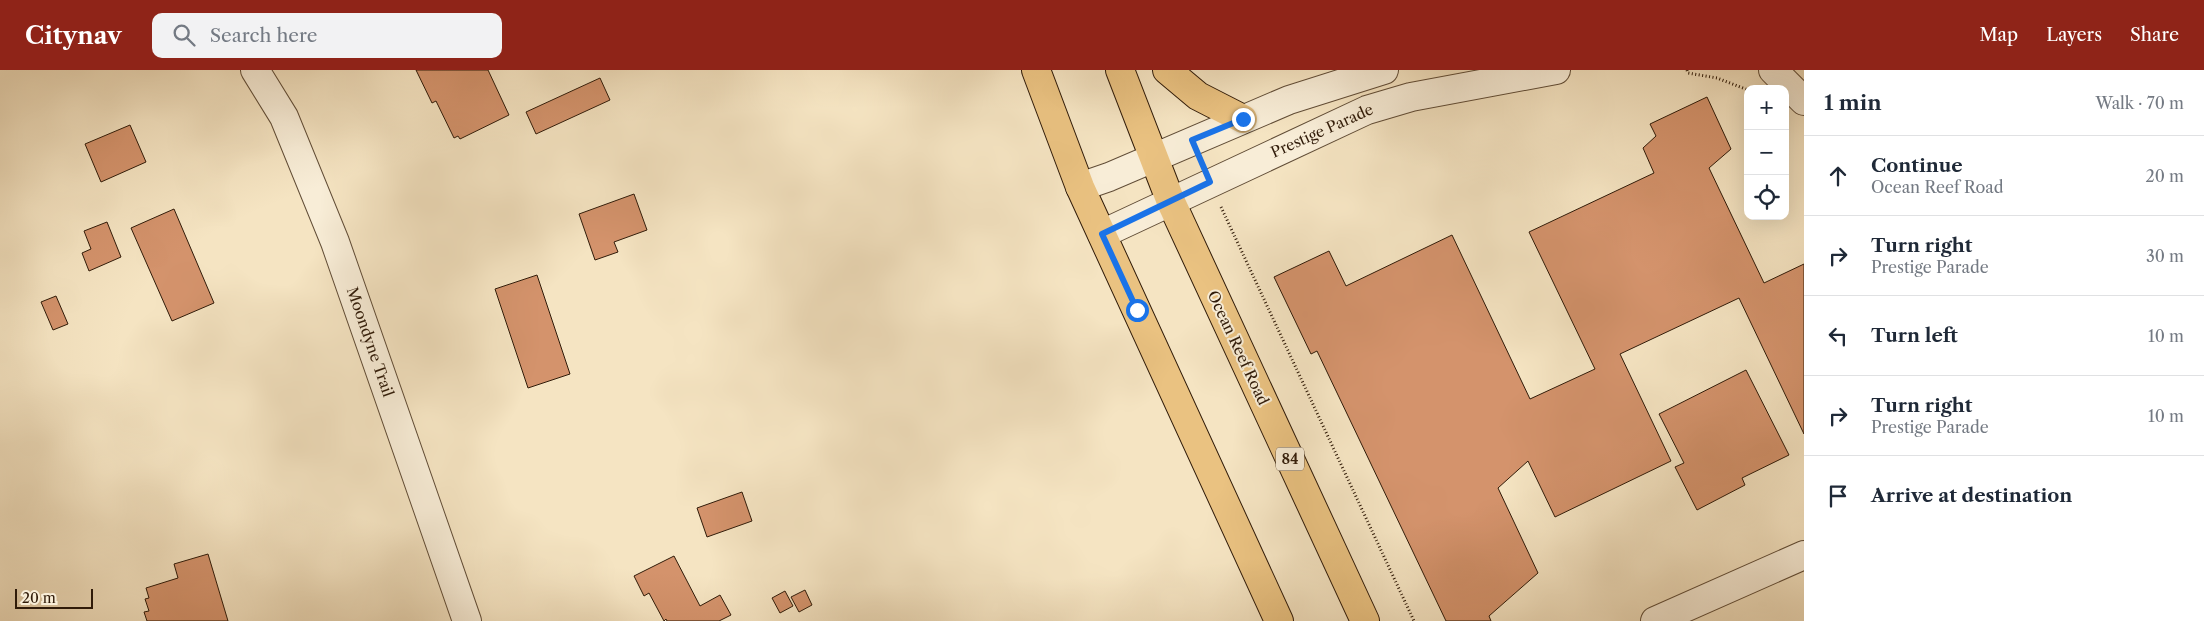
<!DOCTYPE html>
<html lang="en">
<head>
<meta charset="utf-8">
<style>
	body { margin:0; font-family:"Libre Caslon Text",serif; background:#f2f2f3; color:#1f2937 }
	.controls { position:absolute; right:15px; top:15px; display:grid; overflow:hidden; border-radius:10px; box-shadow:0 5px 20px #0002 }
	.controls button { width:45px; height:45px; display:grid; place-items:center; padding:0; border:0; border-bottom:1px solid #e0e1e3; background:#fff; color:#1f2937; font:25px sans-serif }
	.scale { position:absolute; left:15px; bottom:12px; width:78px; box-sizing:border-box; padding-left:5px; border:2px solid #301b09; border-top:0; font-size:14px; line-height:18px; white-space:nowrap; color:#301b09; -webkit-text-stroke:4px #f8edd7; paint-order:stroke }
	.stop { position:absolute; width:15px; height:15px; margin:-11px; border:4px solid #1a73e8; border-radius:50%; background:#fff }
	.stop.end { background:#1a73e8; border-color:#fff; box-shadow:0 1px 5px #0008 }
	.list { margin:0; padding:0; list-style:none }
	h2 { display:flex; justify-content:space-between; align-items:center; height:65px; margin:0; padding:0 20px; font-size:21px }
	h2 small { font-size:16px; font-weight:400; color:#747a83 }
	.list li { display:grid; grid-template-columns:32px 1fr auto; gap:15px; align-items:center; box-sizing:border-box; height:80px; padding:0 20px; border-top:1px solid #e0e1e3 }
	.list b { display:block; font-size:19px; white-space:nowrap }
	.list p { margin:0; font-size:16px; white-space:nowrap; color:#747a83 }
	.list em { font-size:16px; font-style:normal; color:#747a83 }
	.icon { flex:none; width:28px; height:28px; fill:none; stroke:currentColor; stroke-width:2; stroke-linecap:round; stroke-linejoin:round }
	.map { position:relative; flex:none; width:1804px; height:551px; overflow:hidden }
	header { display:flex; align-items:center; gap:30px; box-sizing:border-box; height:70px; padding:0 25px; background:#8f2418; color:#fff }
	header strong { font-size:24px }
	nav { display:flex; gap:28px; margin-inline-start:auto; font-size:18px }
	.search { width:350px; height:45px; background:#f2f2f3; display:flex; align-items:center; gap:12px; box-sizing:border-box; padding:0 18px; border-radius:10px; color:#747a83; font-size:19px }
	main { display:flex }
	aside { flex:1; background:#fff }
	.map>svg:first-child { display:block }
	.building { fill:#d4936c; stroke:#301b09 }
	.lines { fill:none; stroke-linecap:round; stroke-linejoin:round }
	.minor-casing { stroke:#614d37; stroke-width:30 }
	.major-casing { stroke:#301b09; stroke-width:30 }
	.path { stroke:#301b09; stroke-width:3; stroke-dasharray:1 2.5; stroke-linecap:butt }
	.minor { stroke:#f8edd7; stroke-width:28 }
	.major { stroke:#eac281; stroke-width:28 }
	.route { stroke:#1a73e8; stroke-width:6 }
	.labels { text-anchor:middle; stroke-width:4; stroke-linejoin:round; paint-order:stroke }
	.shield { fill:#f8edd7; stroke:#6c5a47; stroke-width:1 }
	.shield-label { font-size:14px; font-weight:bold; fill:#301b09 }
	.street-label { font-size:15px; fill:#301b09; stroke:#f8edd7 }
</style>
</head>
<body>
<header>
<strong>Citynav</strong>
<div class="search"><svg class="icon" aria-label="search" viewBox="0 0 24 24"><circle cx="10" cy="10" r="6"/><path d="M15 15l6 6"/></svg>Search here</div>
<nav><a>Map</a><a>Layers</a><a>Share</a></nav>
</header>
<main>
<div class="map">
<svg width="1804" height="551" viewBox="0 0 1804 551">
	<rect width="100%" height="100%" fill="#f5e4c2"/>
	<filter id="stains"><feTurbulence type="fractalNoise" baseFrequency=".004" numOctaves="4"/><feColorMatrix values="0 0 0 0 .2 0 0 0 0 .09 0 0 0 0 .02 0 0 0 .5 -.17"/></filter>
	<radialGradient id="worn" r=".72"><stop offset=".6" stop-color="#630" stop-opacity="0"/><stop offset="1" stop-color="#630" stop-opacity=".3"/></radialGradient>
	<g class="building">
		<polygon points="416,0 488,0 509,45 460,69 458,66 454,68 436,31 432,33"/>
		<polygon points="600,8 610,30 536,64 526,42"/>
		<polygon points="1707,27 1731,79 1709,98 1764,213 1804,194 1804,364 1739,228 1620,284 1671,391 1555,447 1528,391 1498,418 1538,503 1489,546 1491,551 1446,551 1317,281 1311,284 1274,207 1329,181 1346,216 1452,165 1530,329 1595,299 1529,162 1654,103 1643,78 1656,66 1650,54"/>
		<polygon points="130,55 146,92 101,112 85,74"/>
		<polygon points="634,124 647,160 614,172 618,182 595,190 579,144"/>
		<polygon points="174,139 214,233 172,251 131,158"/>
		<polygon points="107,152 121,187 89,201 82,183 91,179 84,161"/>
		<polygon points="537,205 570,304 528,318 495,219"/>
		<polygon points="56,226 68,254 53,260 41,232"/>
		<polygon points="1746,300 1789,385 1742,408 1745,415 1697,440 1675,397 1684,393 1659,344"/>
		<polygon points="742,422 752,451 707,467 697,438"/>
		<polygon points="208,484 228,551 147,551 144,542 149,541 145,529 149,528 146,518 178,508 174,494"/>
		<polygon points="674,486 700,536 720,525 731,545 719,551 667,551 666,549 664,551 649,523 644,526 634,506"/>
		<polygon points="805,520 812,535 799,542 791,527"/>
		<polygon points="785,521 793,536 780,543 772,528"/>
	</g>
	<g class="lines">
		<g class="minor-casing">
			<g id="minor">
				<polyline points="255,0 284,47 335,172 467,551"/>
				<polyline points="1773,0 1804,31"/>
				<polyline points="1080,117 1109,107 1289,30 1384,0"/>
				<polyline points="1102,164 1367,40 1411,27 1556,0"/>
				<polyline points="1655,551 1804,485"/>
			</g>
		</g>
		<g class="major-casing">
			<g id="major">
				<polyline points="1036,0 1080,117 1279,551"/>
				<polyline points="1120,0 1171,132 1365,551"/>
				<polyline points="1167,0 1198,26 1243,49"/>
			</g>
		</g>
		<g class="path">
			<polyline points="1687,0 1688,3 1717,8 1748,20"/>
			<polyline points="1221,137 1414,551"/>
		</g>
		<use href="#minor" class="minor"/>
		<use href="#major" class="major"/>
	</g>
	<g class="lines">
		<polyline class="route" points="1137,240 1102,164 1210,112 1192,70 1243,49"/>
	</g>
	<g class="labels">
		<rect class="shield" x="1276" y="377.5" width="28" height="23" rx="4"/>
		<g class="shield-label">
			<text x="1290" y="394">84</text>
		</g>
		<g class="street-label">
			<text transform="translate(1322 61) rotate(-24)" y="5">Prestige Parade</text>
			<text transform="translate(370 272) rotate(71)" y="5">Moondyne Trail</text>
			<text transform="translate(1238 278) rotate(65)" y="5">Ocean Reef Road</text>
		</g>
	</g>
	<rect width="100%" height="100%" filter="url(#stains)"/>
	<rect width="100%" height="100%" fill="url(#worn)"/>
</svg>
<div class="controls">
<button>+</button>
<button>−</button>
<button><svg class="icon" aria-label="locate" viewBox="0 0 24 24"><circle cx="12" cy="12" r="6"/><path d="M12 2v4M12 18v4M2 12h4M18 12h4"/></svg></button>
</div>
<div class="scale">20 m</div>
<div class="stop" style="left:1137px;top:240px"></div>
<div class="stop end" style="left:1243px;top:49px"></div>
</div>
<aside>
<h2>1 min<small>Walk · 70 m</small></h2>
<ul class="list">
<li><svg class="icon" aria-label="ahead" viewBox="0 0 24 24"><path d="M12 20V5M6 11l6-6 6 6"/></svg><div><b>Continue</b><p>Ocean Reef Road</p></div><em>20 m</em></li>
<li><svg class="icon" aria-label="right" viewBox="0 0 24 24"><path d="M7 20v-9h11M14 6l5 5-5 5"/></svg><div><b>Turn right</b><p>Prestige Parade</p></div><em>30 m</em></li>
<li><svg class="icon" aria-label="left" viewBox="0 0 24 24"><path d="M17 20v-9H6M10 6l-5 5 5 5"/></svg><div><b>Turn left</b></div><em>10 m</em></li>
<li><svg class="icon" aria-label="right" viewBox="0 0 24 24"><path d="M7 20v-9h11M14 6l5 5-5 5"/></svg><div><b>Turn right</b><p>Prestige Parade</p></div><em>10 m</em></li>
<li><svg class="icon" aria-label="arrive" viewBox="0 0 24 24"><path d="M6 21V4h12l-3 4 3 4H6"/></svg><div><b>Arrive at destination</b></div></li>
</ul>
</aside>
</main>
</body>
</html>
